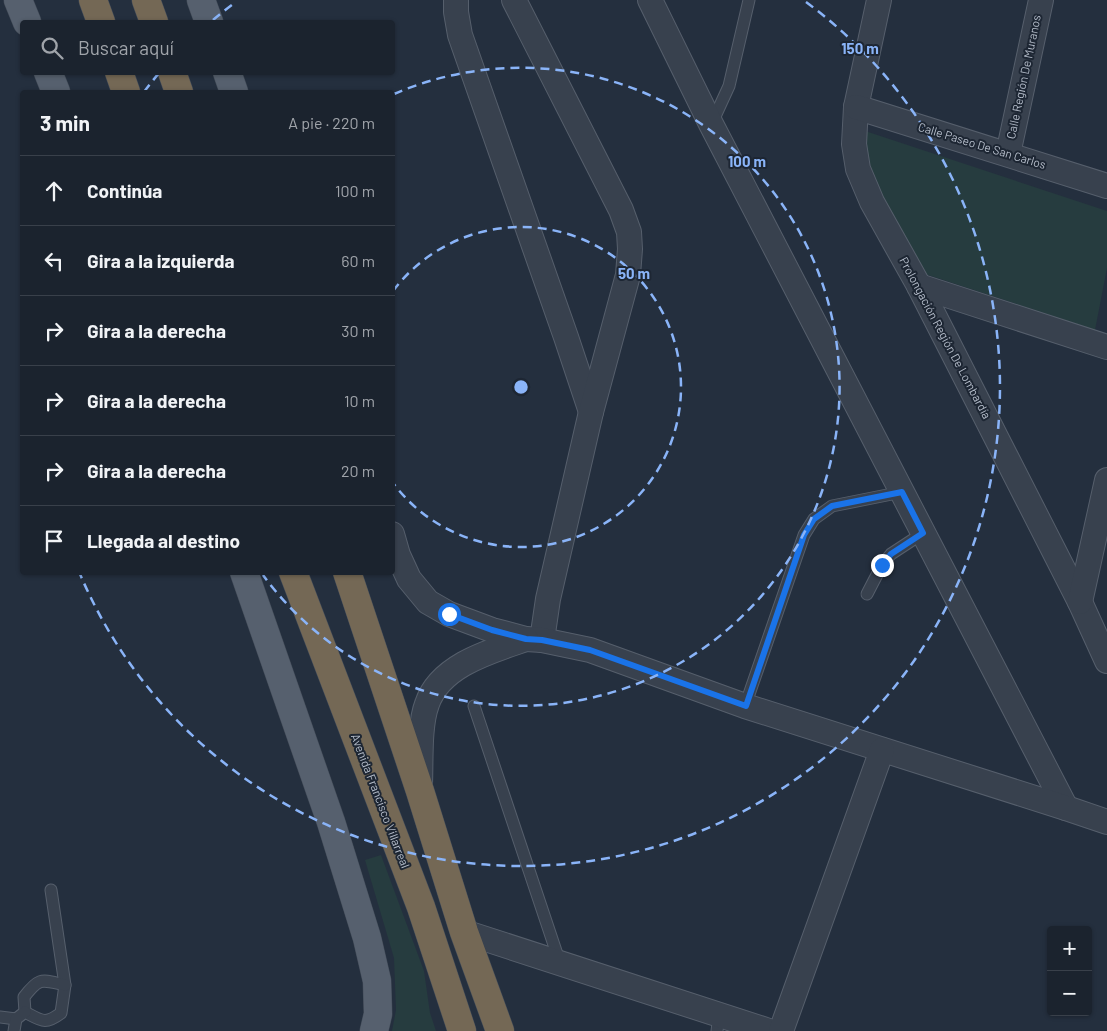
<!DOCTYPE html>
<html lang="es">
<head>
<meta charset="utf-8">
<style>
	body { margin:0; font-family:Barlow,sans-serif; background:#282f3a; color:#f1f3f6 }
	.controls { position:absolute; right:15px; bottom:15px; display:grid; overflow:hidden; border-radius:5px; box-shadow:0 1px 4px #0004 }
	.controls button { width:45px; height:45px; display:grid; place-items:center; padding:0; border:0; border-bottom:1px solid #39404a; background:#1b232e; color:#f1f3f6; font:25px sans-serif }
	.stop { position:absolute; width:15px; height:15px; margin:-11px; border:4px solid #1a73e8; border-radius:50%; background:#fff }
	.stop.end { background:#1a73e8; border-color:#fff; box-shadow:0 1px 5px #0008 }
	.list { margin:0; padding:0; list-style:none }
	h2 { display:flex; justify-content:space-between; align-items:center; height:65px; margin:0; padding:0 20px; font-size:21px }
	h2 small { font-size:16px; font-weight:400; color:#a0a4aa }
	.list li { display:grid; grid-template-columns:32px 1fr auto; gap:15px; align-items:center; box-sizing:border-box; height:70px; padding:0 20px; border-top:1px solid #39404a }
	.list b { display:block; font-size:19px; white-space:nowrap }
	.list em { font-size:16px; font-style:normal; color:#a0a4aa }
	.icon { flex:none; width:28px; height:28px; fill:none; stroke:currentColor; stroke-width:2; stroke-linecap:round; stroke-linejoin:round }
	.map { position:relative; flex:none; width:1107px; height:1031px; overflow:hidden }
	.search { position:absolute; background:#1b232e; box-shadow:0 1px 4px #0004; left:20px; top:20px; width:375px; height:55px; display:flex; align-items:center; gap:12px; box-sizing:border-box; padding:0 18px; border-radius:5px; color:#a0a4aa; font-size:19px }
	.panel { position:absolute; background:#1b232e; box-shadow:0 1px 4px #0004; left:20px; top:90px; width:375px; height:485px; border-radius:5px }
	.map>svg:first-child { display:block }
	.green { fill:#263c3f }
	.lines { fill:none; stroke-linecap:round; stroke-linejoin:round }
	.lane-casing { stroke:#565f6c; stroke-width:13 }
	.street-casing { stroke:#565f6c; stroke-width:26 }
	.primary-casing { stroke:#414a57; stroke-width:29 }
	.highway-casing { stroke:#434c59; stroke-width:29 }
	.lane { stroke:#38414e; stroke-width:11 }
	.street { stroke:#38414e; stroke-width:24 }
	.primary { stroke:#56606e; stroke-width:28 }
	.highway { stroke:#746855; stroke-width:28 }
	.route { stroke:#1a73e8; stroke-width:6 }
	.ring { fill:none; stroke:#8ab4f8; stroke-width:2.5; stroke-dasharray:9 6 }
	.labels { text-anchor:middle; stroke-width:4; stroke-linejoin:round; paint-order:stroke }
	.street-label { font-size:12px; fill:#b4bcc9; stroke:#1d2633 }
	.centre { fill:#8ab4f8; stroke:#1d2633; stroke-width:2.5 }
	.ring-label { font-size:15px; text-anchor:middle; font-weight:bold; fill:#8ab4f8; stroke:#1d2633; stroke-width:4; stroke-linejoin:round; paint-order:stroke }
</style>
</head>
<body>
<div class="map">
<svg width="1107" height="1031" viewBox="0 0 1107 1031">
	<rect width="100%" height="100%" fill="#242f3e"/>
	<g class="green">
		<polygon points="853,127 1107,211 1107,268 1095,330 907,268"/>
		<polygon points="381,855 424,971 430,1013 436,1031 392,1031 396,1010 394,958 365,860"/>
	</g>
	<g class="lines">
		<g class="lane-casing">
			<g id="lane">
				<polyline points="712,123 729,86 749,0"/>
				<polyline points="867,594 882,565 891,554 923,533"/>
				<polyline points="474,706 557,954 557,962"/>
				<polyline points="745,706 804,535 814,519 832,506 902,492"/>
				<path d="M 25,1012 C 42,1021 45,1025 61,1013 L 65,985 L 51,890"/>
				<path d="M 25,1012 L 24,997 C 40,976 42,980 65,985"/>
				<polyline points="0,1017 16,1019"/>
				<polyline points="14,1031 16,1019 25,1012"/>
				<polyline points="717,1031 719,1015"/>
			</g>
		</g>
		<g class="street-casing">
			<g id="street">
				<polyline points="456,0 456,12 460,35 566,337 591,412"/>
				<polyline points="514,0 621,210 629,232 630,249 628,275 591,412 548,599 542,640"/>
				<polyline points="650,0 711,124 1066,808"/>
				<polyline points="879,0 856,107 854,144 858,169 872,202 919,286 1080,602 1107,661"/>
				<polyline points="856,107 1107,186"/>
				<polyline points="1008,154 1041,0"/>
				<polyline points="919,286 1107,347"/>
				<polyline points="392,534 398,555 409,579 428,602 449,614 492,630 526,639 542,640 590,650 745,706 1066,808 1107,822"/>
				<polyline points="1080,602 1107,480"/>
				<path d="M 420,784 C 421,761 419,725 427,704 C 440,665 491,651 526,639"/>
				<polyline points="464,932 769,1031"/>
				<polyline points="781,1031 882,750"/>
			</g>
		</g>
		<g class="primary-casing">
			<g id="primary">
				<polyline points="18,0 27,22"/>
				<polyline points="201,0 209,22"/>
				<polyline points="48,72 56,92"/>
				<polyline points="227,72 234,92"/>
				<polyline points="244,572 331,822 367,938 377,981 378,1014 374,1031"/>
			</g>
		</g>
		<g class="highway-casing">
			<g id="highway">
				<polyline points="93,0 101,22"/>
				<polyline points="146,0 154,22"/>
				<polyline points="119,72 126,92"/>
				<polyline points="172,72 179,92"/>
				<polyline points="293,572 421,907 462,1031"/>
				<polyline points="347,572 420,791 464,932 500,1031"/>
			</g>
		</g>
		<use href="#lane" class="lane"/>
		<use href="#street" class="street"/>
		<use href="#primary" class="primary"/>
		<use href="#highway" class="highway"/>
	</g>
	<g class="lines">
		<polyline class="route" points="449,614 492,630 526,639 542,640 590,650 746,706 804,535 814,519 832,506 902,492 923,533 891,554 882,565"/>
	</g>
	<g class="ring">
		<path d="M393 291A160 160 0 1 1 393 483"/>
		<path d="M394 94A319 319 0 1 1 263 575"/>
		<path d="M144 92A479 479 0 0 1 159 73M213 20A479 479 0 0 1 236 2M806 2A479 479 0 1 1 80 574"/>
	</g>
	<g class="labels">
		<g class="street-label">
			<text transform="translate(1024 77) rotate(-78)" y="4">Calle Región De Muranos</text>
			<text transform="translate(982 146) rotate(17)" y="4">Calle Paseo De San Carlos</text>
			<text transform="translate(945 338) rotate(62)" y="4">Prolongación Región De Lombardía</text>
			<text transform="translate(380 801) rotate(69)" y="4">Avenida Francisco Villarreal</text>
		</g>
	</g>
	<circle cx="521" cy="387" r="8" class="centre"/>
	<g class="ring-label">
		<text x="860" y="54">150 m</text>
		<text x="747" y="167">100 m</text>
		<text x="634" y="279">50 m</text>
	</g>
</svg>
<div class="controls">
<button>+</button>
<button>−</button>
</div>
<div class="stop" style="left:449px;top:614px"></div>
<div class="stop end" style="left:882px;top:565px"></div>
<div class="search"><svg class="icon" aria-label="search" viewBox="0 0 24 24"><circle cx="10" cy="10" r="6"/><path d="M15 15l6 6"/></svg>Buscar aquí</div>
<section class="panel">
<h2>3 min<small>A pie · 220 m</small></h2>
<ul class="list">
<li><svg class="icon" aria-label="ahead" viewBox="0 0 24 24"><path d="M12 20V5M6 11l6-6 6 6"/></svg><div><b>Continúa</b></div><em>100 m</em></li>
<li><svg class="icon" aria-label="left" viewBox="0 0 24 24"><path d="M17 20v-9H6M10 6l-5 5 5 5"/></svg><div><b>Gira a la izquierda</b></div><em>60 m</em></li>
<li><svg class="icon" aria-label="right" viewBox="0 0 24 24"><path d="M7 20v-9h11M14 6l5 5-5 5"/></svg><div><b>Gira a la derecha</b></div><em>30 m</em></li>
<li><svg class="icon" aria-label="right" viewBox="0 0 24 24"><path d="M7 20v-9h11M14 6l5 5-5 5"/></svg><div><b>Gira a la derecha</b></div><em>10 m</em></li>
<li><svg class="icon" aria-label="right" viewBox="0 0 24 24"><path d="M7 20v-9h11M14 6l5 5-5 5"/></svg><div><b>Gira a la derecha</b></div><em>20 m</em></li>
<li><svg class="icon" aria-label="arrive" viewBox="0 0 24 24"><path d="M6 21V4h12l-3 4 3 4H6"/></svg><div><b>Llegada al destino</b></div></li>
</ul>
</section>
</div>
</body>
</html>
